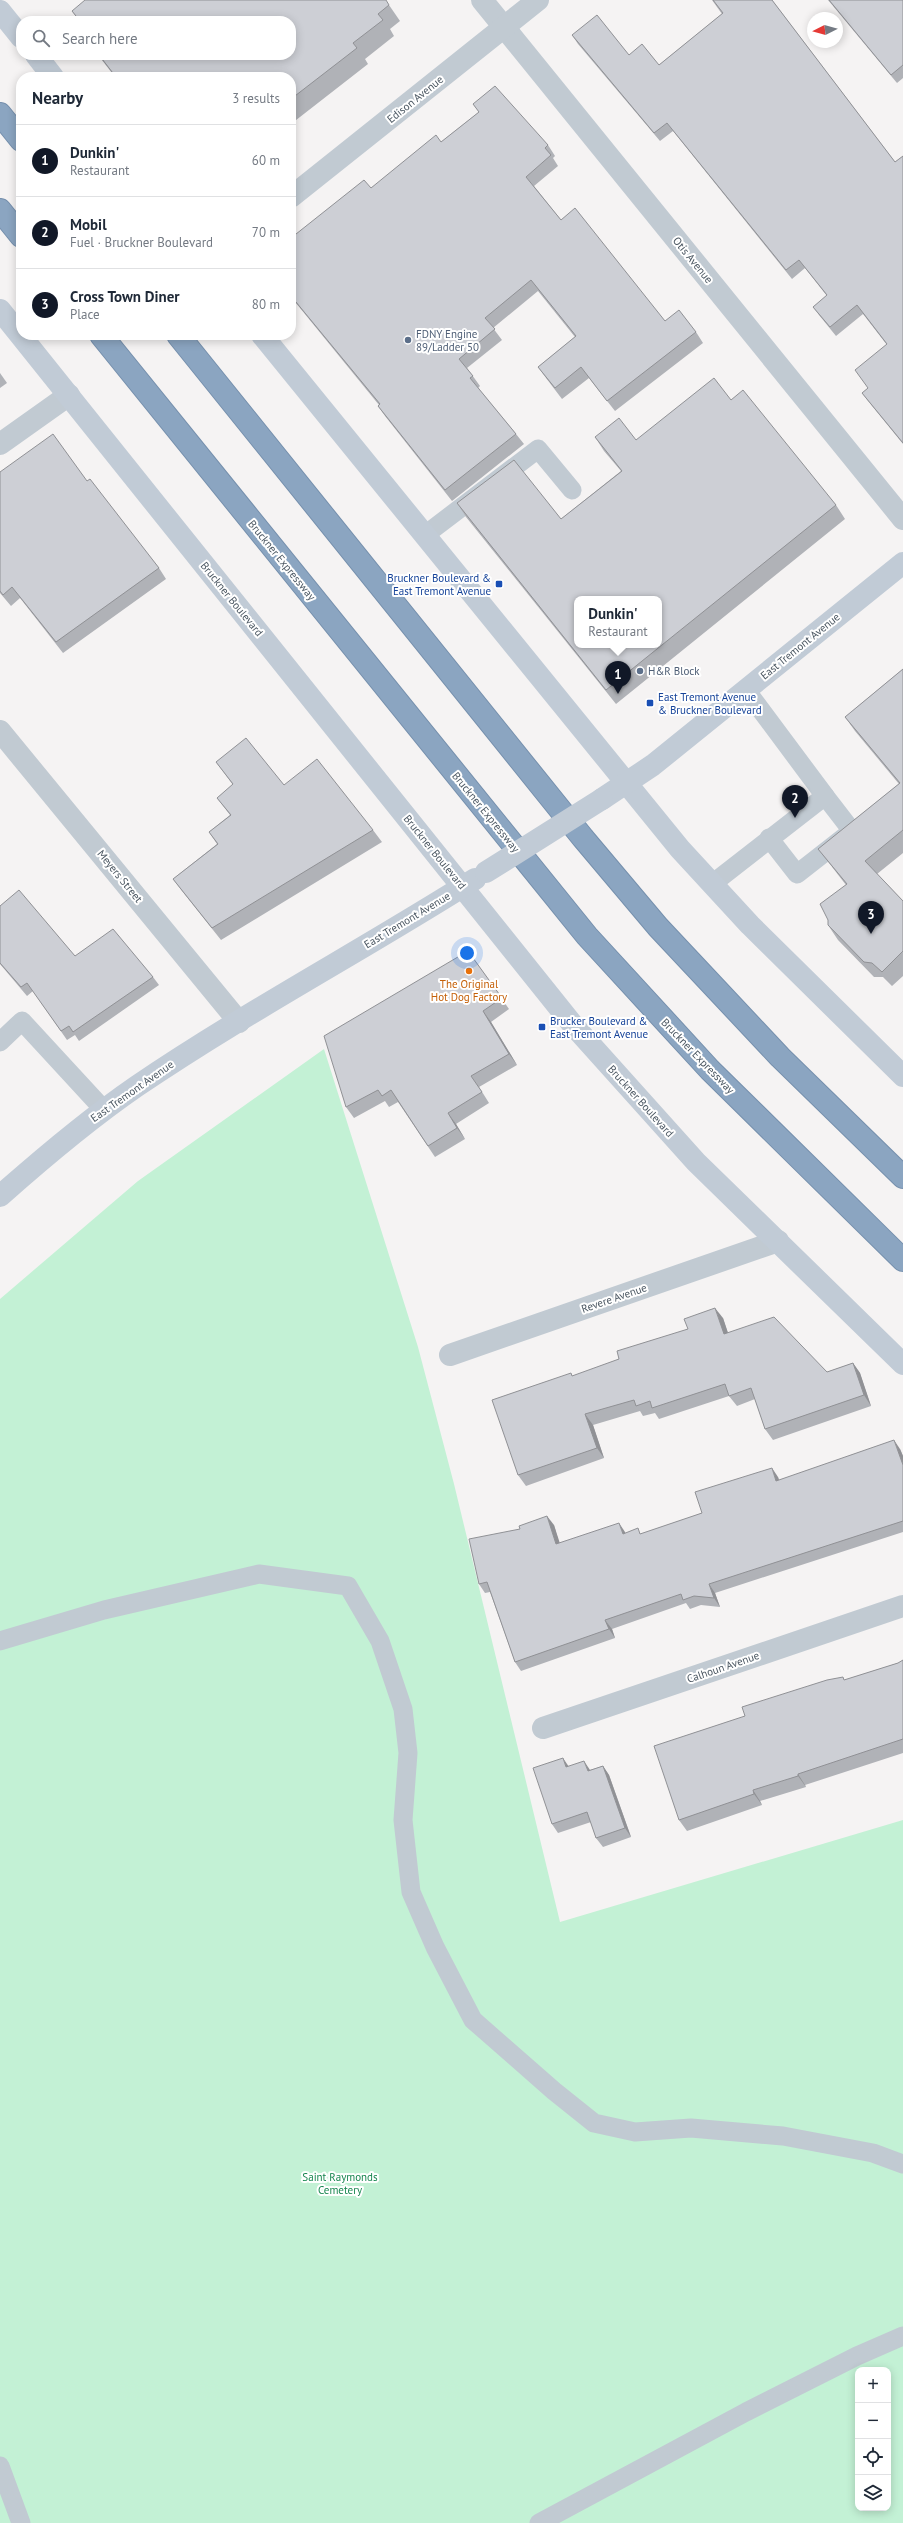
<!DOCTYPE html>
<html lang="en">
<head>
<meta charset="utf-8">
<style>
	body { margin:0; font-family:"PT Sans",sans-serif; background:#f6f6f7; color:#1f2937 }
	.controls { position:absolute; right:12px; bottom:12px; display:grid; overflow:hidden; border-radius:8px; box-shadow:0 2px 10px #0003 }
	.controls button { width:36px; height:36px; display:grid; place-items:center; padding:0; border:0; border-bottom:1px solid #e0e1e3; background:#fff; color:#1f2937; font:20px sans-serif }
	.compass { position:absolute; left:807px; top:12px; width:36px; height:36px; border-radius:50%; background:#fff; box-shadow:0 2px 10px #0003; rotate:264deg }
	.you { position:absolute; left:467px; top:953px; width:14px; height:14px; margin:-10px; border:3px solid #fff; border-radius:50%; background:#1a73e8; box-shadow:0 0 0 6px #1a73e833 }
	.badge { display:grid; place-items:center; width:26px; height:26px; border-radius:50%; background:#111827; color:#fff; font-size:13px; font-weight:700 }
	.pin { position:absolute; translate:-50% -33px; filter:drop-shadow(0 1px 2px #0008) }
	.pin::after { content:''; position:absolute; top:21px; width:14px; height:12px; background:inherit; clip-path:polygon(0 0,100% 0,50% 100%) }
	.popup { position:absolute; left:574px; top:596px; width:88px; height:52px; box-sizing:border-box; display:grid; place-content:center; border-radius:8px; background:#fff; filter:drop-shadow(0 1px 3px #0005); font-size:13px; white-space:nowrap; color:#747a83 }
	.popup b { font-size:15px; color:#1f2937 }
	.popup::after { content:''; position:absolute; left:50%; top:100%; margin-left:-8px; border:8px solid transparent; border-top-color:#fff }
	.list { margin:0; padding:0; list-style:none }
	h2 { display:flex; justify-content:space-between; align-items:center; height:52px; margin:0; padding:0 16px; font-size:17px }
	h2 small { font-size:13px; font-weight:400; color:#747a83 }
	.list li { display:grid; grid-template-columns:26px 1fr auto; gap:12px; align-items:center; box-sizing:border-box; height:72px; padding:0 16px; border-top:1px solid #e0e1e3 }
	.list b { display:block; font-size:15px; white-space:nowrap }
	.list p { margin:0; font-size:13px; white-space:nowrap; color:#747a83 }
	.list em { font-size:13px; font-style:normal; color:#747a83 }
	.icon { flex:none; width:22px; height:22px; fill:none; stroke:currentColor; stroke-width:2; stroke-linecap:round; stroke-linejoin:round }
	.map { position:relative; flex:none; width:903px; height:2523px; overflow:hidden }
	.search { position:absolute; background:#fff; box-shadow:0 2px 10px #0003; left:16px; top:16px; width:280px; height:44px; display:flex; align-items:center; gap:10px; box-sizing:border-box; padding:0 14px; border-radius:16px; color:#747a83; font-size:15px }
	.panel { position:absolute; background:#fff; box-shadow:0 2px 10px #0003; left:16px; top:72px; width:280px; height:268px; border-radius:16px }
	.map>svg:first-child { display:block }
	.green { fill:#c3f1d5; fill-rule:evenodd }
	.lines { fill:none; stroke-linecap:round; stroke-linejoin:round }
	.highway-casing { stroke:#7690ad; stroke-width:24 }
	.lane { stroke:#c1cad2; stroke-width:19 }
	.street { stroke:#c1cad2; stroke-width:22 }
	.secondary { stroke:#c1cbd6; stroke-width:22 }
	.highway { stroke:#8ba5c1; stroke-width:22 }
	.secondary-bridge { stroke:#c1cbd6; stroke-width:22 }
	.wall { fill:#b0b2b7 }
	.shaded-wall { fill:#909195 }
	.building { fill:#cdcfd5; stroke:#909195; fill-rule:evenodd }
	.service-dot { fill:#5c6f8a; stroke:#fff; stroke-width:1.5 }
	.transit-dot { fill:#1a4fb4; stroke:#fff; stroke-width:1.5 }
	.food-dot { fill:#e8710a; stroke:#fff; stroke-width:1.5 }
	.labels { text-anchor:middle; stroke-width:4; stroke-linejoin:round; paint-order:stroke }
	.street-label { font-size:11px; fill:#4a5661; stroke:#fff }
	.service-label { font-size:11px; fill:#4e5e75; stroke:#fff; text-anchor:start }
	.transit-label { font-size:11px; fill:#164399; stroke:#fff; text-anchor:start }
	.food-label { font-size:11px; fill:#c56008; stroke:#fff }
	.park-label { font-size:11px; fill:#17864f; stroke:#fff }
</style>
</head>
<body>
<div class="map">
<svg width="903" height="2523" viewBox="0 0 903 2523">
	<rect width="100%" height="100%" fill="#f5f3f3"/>
	<path class="green" d="M 324,1049 L 418,1347 L 454,1484 L 560,1922 L 903,1820 L 903,2523 L 0,2523 L 0,1299 L 138,1181 ZM 858,2370 L 888,2370 L 888,2508 L 858,2508 Z"/>
	<g class="lines">
		<g class="highway-casing">
			<g id="highway">
				<polyline points="0,114 21,140"/>
				<polyline points="0,210 21,236"/>
				<polyline points="101,335 587,936 710,1070 903,1260"/>
				<polyline points="178,335 583,838 658,927 780,1057 903,1177"/>
			</g>
		</g>
		<g class="lane">
			<polyline points="425,535 538,449 572,490"/>
			<polyline points="769,838 797,874 852,831 825,796"/>
			<polyline points="712,884 825,796 746,690"/>
			<polyline points="0,1042 22,1021 104,1110"/>
			<polyline points="0,1641 104,1610 259,1574 348,1586 380,1641 403,1709 408,1753 403,1820 411,1892 435,1947 473,2020 554,2091 594,2123 635,2132 691,2128 783,2136 873,2153 903,2164"/>
			<polyline points="0,2466 21,2523"/>
			<polyline points="539,2523 746,2412 857,2356 903,2336"/>
		</g>
		<g class="street">
			<polyline points="482,0 903,519"/>
			<polyline points="291,197 538,0"/>
			<polyline points="0,444 69,395"/>
			<polyline points="0,731 239,1022"/>
			<polyline points="450,1355 778,1241"/>
			<polyline points="543,1728 903,1606"/>
		</g>
		<g class="secondary">
			<polyline points="0,11 21,37"/>
			<polyline points="36,55 53,77"/>
			<polyline points="0,310 573,1025 696,1162 903,1364"/>
			<polyline points="262,335 680,849 750,925 903,1076"/>
			<polyline points="602,799 653,765 903,563"/>
			<path d="M 0,1196 C 44,1157 89,1119 137,1086 C 246,1012 363,950 475,879"/>
		</g>
		<use href="#highway" class="highway"/>
		<polyline class="secondary-bridge" points="486,872 602,799"/>
	</g>
	<g class="wall">
		<polygon points="712,0 772,0 895,162 903,156 903,444 868,401 862,393 868,388 887,345 863,314 836,336 819,315 813,307 827,296 805,268 792,279 673,131 660,141 578,44 572,35 659,65 722,14"/>
		<polygon points="828,0 903,0 903,78 897,83"/>
		<polygon points="389,5 400,21 390,29 394,36 365,59 368,64 291,124 291,77 115,77 98,55 291,21 79,21 72,11"/>
		<polygon points="473,104 548,145 555,156 553,158 558,166 534,186 561,220 665,321 696,332 703,343 615,411 589,378 562,399 546,378 538,367 575,337 538,291 493,328 502,340 467,368 480,386 478,388 516,434 524,444 452,501 385,416 378,406 379,405 291,297 291,238 371,188 441,142 479,112"/>
		<polygon points="0,373 7,383 0,388"/>
		<polygon points="731,400 836,505 845,519 616,704 466,517 457,503 561,519 621,471 604,451 595,437 636,440"/>
		<polygon points="0,472 87,481 159,568 166,579 63,653 20,598 11,606 0,593"/>
		<polygon points="903,669 903,853 877,874 903,901 903,976 892,986 883,977 874,977 838,940 828,925 846,885 829,863 818,849 899,784 855,731 845,717"/>
		<polygon points="216,762 284,785 373,830 382,842 221,940 182,891 173,879 217,844 209,832 230,815 217,798 233,785"/>
		<polygon points="0,906 75,956 153,977 159,985 79,1041 75,1035 67,1040 33,991 27,996 0,964"/>
		<polygon points="468,951 509,1009 491,1022 517,1065 479,1087 489,1103 456,1124 465,1139 435,1157 398,1102 389,1107 385,1101 354,1118 346,1107"/>
		<polygon points="723,1318 728,1333 827,1372 853,1363 860,1373 871,1406 773,1440 765,1429 755,1399 737,1406 729,1396 659,1419 655,1413 643,1416 640,1411 593,1425 604,1458 526,1486 518,1475 619,1359"/>
		<polygon points="900,1449 903,1456 903,1532 715,1593 720,1607 701,1605 690,1609 686,1603 612,1629 615,1638 521,1671 515,1662 490,1592 485,1593 479,1584 520,1529 554,1525 559,1543 625,1532 625,1533 642,1534 702,1513 778,1477 779,1480"/>
		<polygon points="903,1660 903,1753 805,1785 806,1787 760,1801 762,1805 687,1831 679,1820 745,1716 845,1680 898,1663"/>
		<polygon points="569,1766 590,1770 603,1766 609,1775 631,1837 603,1847 596,1838 591,1822 558,1833 552,1824"/>
	</g>
	<g class="shaded-wall">
		<polygon points="483,1011 491,1022 517,1065 509,1054"/>
		<polygon points="448,1113 456,1124 465,1139 457,1128"/>
		<polygon points="715,1308 723,1318 732,1345 724,1334"/>
		<polygon points="853,1363 860,1373 871,1406 864,1395"/>
		<polygon points="585,1414 593,1425 604,1458 597,1448"/>
		<polygon points="894,1440 900,1449 903,1456 903,1465"/>
		<polygon points="772,1468 778,1477 782,1490 776,1481"/>
		<polygon points="547,1516 554,1525 563,1553 556,1544"/>
		<polygon points="619,1523 625,1532 629,1543 623,1534"/>
		<polygon points="709,1584 715,1593 720,1607 714,1598"/>
		<polygon points="605,1620 612,1629 615,1638 609,1629"/>
		<polygon points="563,1758 569,1767 566,1767"/>
		<polygon points="584,1761 590,1770 594,1781 588,1771"/>
		<polygon points="603,1766 609,1775 631,1837 625,1828"/>
		<polygon points="798,1774 805,1785 806,1787 798,1776"/>
		<polygon points="753,1790 760,1801 762,1805 754,1794"/>
	</g>
	<g class="building">
		<polygon points="85,0 386,0 389,5 378,14 383,20 353,43 357,48 291,99 291,77 116,77 99,55 291,55 291,21 80,21 72,11"/>
		<polygon points="713,0 772,0 895,162 903,156 903,443 862,393 868,388 855,370 887,344 857,305 830,327 813,307 827,295 799,260 786,270 667,123 654,133 572,35 597,15 629,55 642,44 659,65 723,13"/>
		<polygon points="829,0 903,0 903,65 891,75"/>
		<polygon points="495,86 548,145 545,148 551,155 526,177 561,220 575,208 665,321 679,310 696,332 607,401 581,367 555,388 538,367 576,336 531,280 485,318 495,329 459,359 473,376 470,378 516,434 445,490 378,406 380,404 291,296 291,238 364,180 371,188 436,135 441,142 479,112 473,104"/>
		<path d="M 714,378 L 731,400 L 743,390 L 836,505 L 606,690 L 457,503 L 514,460 L 561,519 L 622,471 L 595,437 L 619,418 L 636,440 ZM 577,599 L 659,599 L 659,645 L 577,645 Z"/>
		<polygon points="53,434 87,481 90,479 159,568 56,642 12,587 3,595 0,591 0,472"/>
		<polygon points="903,669 903,830 865,861 903,901 903,951 882,972 872,963 864,962 828,925 828,920 820,904 847,884 818,849 900,783 845,717"/>
		<polygon points="246,738 284,785 317,759 373,830 212,928 173,879 218,844 209,832 231,815 217,798 233,784 216,762"/>
		<polygon points="19,890 75,956 113,929 153,977 73,1032 69,1026 61,1031 27,983 21,987 0,963 0,906"/>
		<polygon points="468,951 502,998 483,1011 509,1054 471,1076 482,1092 448,1113 457,1128 428,1146 391,1090 382,1096 378,1090 346,1107 324,1036"/>
		<polygon points="715,1308 724,1334 774,1317 827,1372 853,1363 864,1395 765,1429 751,1388 729,1396 725,1384 652,1408 650,1401 636,1406 634,1400 585,1414 597,1448 518,1475 492,1400 571,1373 572,1376 619,1359 617,1351 688,1329 684,1319"/>
		<polygon points="894,1440 903,1465 903,1521 709,1584 714,1598 694,1596 683,1600 681,1594 605,1620 609,1629 515,1662 487,1582 479,1584 469,1539 520,1529 519,1526 547,1516 556,1544 619,1523 623,1534 638,1528 640,1534 702,1513 695,1492 772,1468 776,1481"/>
		<polygon points="903,1660 903,1739 798,1774 798,1776 753,1790 754,1794 679,1820 654,1746 745,1716 742,1707 827,1680 843,1677 844,1680 898,1663"/>
		<polygon points="563,1758 566,1767 584,1761 588,1771 603,1766 625,1828 596,1838 587,1812 552,1824 533,1768"/>
	</g>
	<g class="service-dot">
		<circle cx="408" cy="340" r="4"/>
		<circle cx="640" cy="671" r="4"/>
	</g>
	<g class="transit-dot">
		<rect x="495" y="580" width="8" height="8" rx="2"/>
		<rect x="646" y="699" width="8" height="8" rx="2"/>
		<rect x="538" y="1023" width="8" height="8" rx="2"/>
	</g>
	<circle class="food-dot" cx="469" cy="971" r="4"/>
	<g class="labels">
		<g class="street-label">
			<text transform="translate(415 99) rotate(-39)" y="4">Edison Avenue</text>
			<text transform="translate(693 260) rotate(51)" y="4">Otis Avenue</text>
			<text transform="translate(282 560) rotate(51)" y="4">Bruckner Expressway</text>
			<text transform="translate(232 599) rotate(51)" y="4">Bruckner Boulevard</text>
			<text transform="translate(800 646) rotate(-39)" y="4">East Tremont Avenue</text>
			<text transform="translate(486 812) rotate(51)" y="4">Bruckner Expressway</text>
			<text transform="translate(435 852) rotate(51)" y="4">Bruckner Boulevard</text>
			<text transform="translate(120 876) rotate(51)" y="4">Meyers Street</text>
			<text transform="translate(407 920) rotate(-31)" y="4">East Tremont Avenue</text>
			<text transform="translate(698 1056) rotate(46)" y="4">Bruckner Expressway</text>
			<text transform="translate(132 1091) rotate(-35)" y="4">East Tremont Avenue</text>
			<text transform="translate(641 1101) rotate(48)" y="4">Bruckner Boulevard</text>
			<text transform="translate(614 1298) rotate(-19)" y="4">Revere Avenue</text>
			<text transform="translate(723 1667) rotate(-19)" y="4">Calhoun Avenue</text>
		</g>
		<g class="service-label">
			<text x="416" y="338">FDNY Engine<tspan x="416" dy="13">89/Ladder 50</tspan></text>
			<text x="648" y="675">H&amp;R Block</text>
		</g>
		<g class="transit-label">
			<text x="491" y="582" text-anchor="end">Bruckner Boulevard &amp;<tspan x="491" dy="13">East Tremont Avenue</tspan></text>
			<text x="658" y="701">East Tremont Avenue<tspan x="658" dy="13">&amp; Bruckner Boulevard</tspan></text>
			<text x="550" y="1025">Brucker Boulevard &amp;<tspan x="550" dy="13">East Tremont Avenue</tspan></text>
		</g>
		<g class="food-label">
			<text x="469" y="988">The Original<tspan x="469" dy="13">Hot Dog Factory</tspan></text>
		</g>
		<g class="park-label">
			<text x="340" y="2181">Saint Raymonds<tspan x="340" dy="13">Cemetery</tspan></text>
		</g>
	</g>
</svg>
<div class="controls">
<button>+</button>
<button>−</button>
<button><svg class="icon" aria-label="locate" viewBox="0 0 24 24"><circle cx="12" cy="12" r="6"/><path d="M12 2v4M12 18v4M2 12h4M18 12h4"/></svg></button>
<button><svg class="icon" aria-label="layers" viewBox="0 0 24 24"><path d="M12 4l9 5-9 5-9-5zM3 14l9 5 9-5"/></svg></button>
</div>
<svg class="compass" viewBox="-18 -18 36 36"><path d="M0-13l5 13h-10z" fill="#e53935"/><path d="M0 13l5-13h-10z" fill="#747a83"/></svg>
<div class="you"></div>
<div class="pin badge" style="left:618px;top:694px">1</div>
<div class="popup"><b>Dunkin'</b>Restaurant</div>
<div class="pin badge" style="left:795px;top:818px">2</div>
<div class="pin badge" style="left:871px;top:934px">3</div>
<div class="search"><svg class="icon" aria-label="search" viewBox="0 0 24 24"><circle cx="10" cy="10" r="6"/><path d="M15 15l6 6"/></svg>Search here</div>
<section class="panel">
<h2>Nearby<small>3 results</small></h2>
<ul class="list">
<li><span class="badge">1</span><div><b>Dunkin'</b><p>Restaurant</p></div><em>60 m</em></li>
<li><span class="badge">2</span><div><b>Mobil</b><p>Fuel · Bruckner Boulevard</p></div><em>70 m</em></li>
<li><span class="badge">3</span><div><b>Cross Town Diner</b><p>Place</p></div><em>80 m</em></li>
</ul>
</section>
</div>
</body>
</html>
